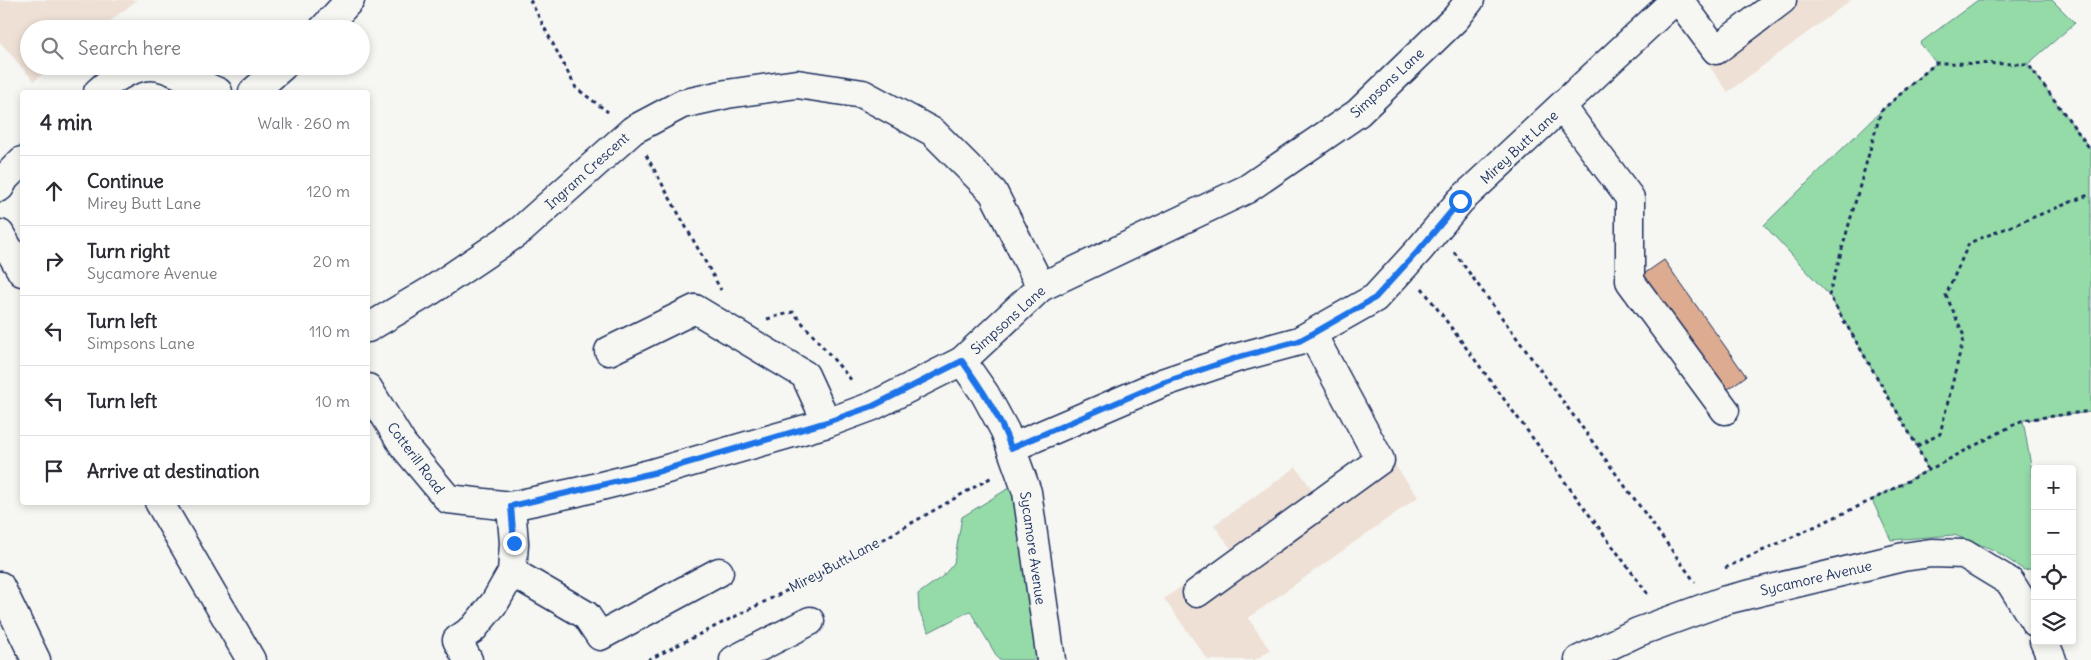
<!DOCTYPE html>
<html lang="en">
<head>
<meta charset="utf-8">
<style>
	body { margin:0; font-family:Delius,sans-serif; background:#f7f7f7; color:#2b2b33 }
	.controls { position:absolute; right:15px; bottom:15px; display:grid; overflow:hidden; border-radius:5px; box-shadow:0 2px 8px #0003 }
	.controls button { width:45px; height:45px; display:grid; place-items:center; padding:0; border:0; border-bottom:1px solid #e1e1e2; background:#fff; color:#2b2b33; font:25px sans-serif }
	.stop { position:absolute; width:15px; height:15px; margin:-11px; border:4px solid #1a73e8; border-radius:50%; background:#fff }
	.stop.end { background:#1a73e8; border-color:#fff; box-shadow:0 1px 5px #0008 }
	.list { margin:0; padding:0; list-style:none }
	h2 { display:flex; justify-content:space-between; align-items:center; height:65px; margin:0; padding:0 20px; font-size:21px }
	h2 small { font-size:16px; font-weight:400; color:#7c7c81 }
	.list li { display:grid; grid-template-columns:32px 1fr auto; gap:15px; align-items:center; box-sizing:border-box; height:70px; padding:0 20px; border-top:1px solid #e1e1e2 }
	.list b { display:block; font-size:19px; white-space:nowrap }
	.list p { margin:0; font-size:16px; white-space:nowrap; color:#7c7c81 }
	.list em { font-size:16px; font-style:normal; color:#7c7c81 }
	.icon { flex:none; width:28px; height:28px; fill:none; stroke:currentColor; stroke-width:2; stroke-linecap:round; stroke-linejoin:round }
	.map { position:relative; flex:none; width:2091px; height:660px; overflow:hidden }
	.search { position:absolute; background:#fff; box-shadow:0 2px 8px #0003; left:20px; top:20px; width:350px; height:55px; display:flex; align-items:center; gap:12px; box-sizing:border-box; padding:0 18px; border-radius:28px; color:#7c7c81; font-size:19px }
	.panel { position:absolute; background:#fff; box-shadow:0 2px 8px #0003; left:20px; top:90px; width:350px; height:415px; border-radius:5px }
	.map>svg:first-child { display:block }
	.built { fill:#eee0d5 }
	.green { fill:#95dba8; stroke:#588583 }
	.building { fill:#ddab90; stroke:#1b2f5e }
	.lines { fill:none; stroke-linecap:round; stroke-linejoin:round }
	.minor-casing { stroke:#1b2f5e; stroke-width:31 }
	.path { stroke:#1b2f5e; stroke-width:3; stroke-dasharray:4 4; stroke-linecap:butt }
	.minor { stroke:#f6f6f2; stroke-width:28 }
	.route { stroke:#1a73e8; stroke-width:6 }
	.labels { text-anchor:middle; stroke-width:4; stroke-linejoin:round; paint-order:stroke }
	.street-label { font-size:14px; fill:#1b2f5e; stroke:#f6f6f2 }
</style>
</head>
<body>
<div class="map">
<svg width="2091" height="660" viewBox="0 0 2091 660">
	<rect width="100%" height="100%" fill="#f6f6f2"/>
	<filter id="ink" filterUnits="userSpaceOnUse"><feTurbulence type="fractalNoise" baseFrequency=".02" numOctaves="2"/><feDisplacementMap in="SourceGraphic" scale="10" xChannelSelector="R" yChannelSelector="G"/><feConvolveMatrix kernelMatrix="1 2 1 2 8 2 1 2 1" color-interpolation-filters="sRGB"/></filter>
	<g filter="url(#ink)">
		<g class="built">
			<polygon points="0,0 137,0 100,29 29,29 29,66 53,66 34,81 0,42"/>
			<polygon points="1755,0 1851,0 1728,92 1704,59 1765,13"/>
			<polygon points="1392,461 1418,497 1248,618 1270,650 1255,660 1208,660 1164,599 1232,550 1214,525 1296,467 1322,503"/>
		</g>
		<g class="green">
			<polygon points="1978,0 2052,0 2075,23 2028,64 2091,150 2091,412 2023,420 2035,489 2035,568 2024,570 1994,550 1954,535 1891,540 1872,500 1928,470 1917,446 1829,295 1764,225 1881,111 1936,63 1920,43"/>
			<polygon points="1009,488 1022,515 1043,660 999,660 970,611 929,632 919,611 918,594 943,576 954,563 962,517"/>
		</g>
		<polygon class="building" points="1664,260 1746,376 1724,392 1641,276"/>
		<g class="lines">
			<g class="minor-casing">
				<g id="minor">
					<polyline points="1679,0 1716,50 1782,0"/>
					<polyline points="323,29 350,0"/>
					<path d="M 98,92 C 113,78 138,62 160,67 C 175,70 203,86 218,92"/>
					<polyline points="253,92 283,66"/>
					<polyline points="1562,107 1630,198 1630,281 1725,410"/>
					<polyline points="0,187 5,178 22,161"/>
					<polyline points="0,234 22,272"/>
					<polyline points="368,328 432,290 521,230 633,130 682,104 727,94 797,84 863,94 933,132 993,192 1041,287"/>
					<polyline points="609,351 695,309 805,375 827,423"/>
					<polyline points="962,361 985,394 1005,431 1027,492 1051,660"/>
					<polyline points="368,388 403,445 448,499 511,506 577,492 653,473 827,423 873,406 962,361 1041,287 1247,189 1358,113 1456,18 1470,0"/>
					<polyline points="1011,448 1162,383 1236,358 1299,341 1375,298 1419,250 1460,201 1675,0"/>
					<polyline points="159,502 251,660"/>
					<polyline points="512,572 586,615 600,636 719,572"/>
					<polyline points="0,586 36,660"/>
					<polyline points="1197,593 1380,460 1312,334"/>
					<polyline points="2044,641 2052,660"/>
					<polyline points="468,660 457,640 473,629 495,602 512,572 514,543 511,506"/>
					<polyline points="734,660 810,621"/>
					<polyline points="1579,660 1638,632 1726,600 1903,557 1931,553 1964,554 2010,582 2035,622"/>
				</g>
			</g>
			<g class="path">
				<polyline points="530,0 576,88 608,112"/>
				<polyline points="646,155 721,290"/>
				<polyline points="1454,252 1695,582"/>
				<polyline points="1422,288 1650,597"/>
				<polyline points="767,319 793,312 853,382"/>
				<polyline points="1917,446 1940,434 1964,336 1946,295 1969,243 2091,194"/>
				<polyline points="1928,470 1917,446 1829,295 1881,111 1936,63 2028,64 2091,150"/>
				<polyline points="1725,568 1872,500 2023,420 2091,411"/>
				<polyline points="648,660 842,563 992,477"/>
			</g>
			<use href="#minor" class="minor"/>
		</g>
	</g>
	<g class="lines" filter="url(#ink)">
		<path class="route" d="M 514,543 L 511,506 L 653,473 L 827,422 L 873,406 L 962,361 C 982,389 1000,416 1011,448 L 1162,383 L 1236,358 L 1299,341 L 1312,334 L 1375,298 L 1419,250 L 1460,201"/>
	</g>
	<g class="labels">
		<g class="street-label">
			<text transform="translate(1387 83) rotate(-43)" y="5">Simpsons Lane</text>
			<text transform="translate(1519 147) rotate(-43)" y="5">Mirey Butt Lane</text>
			<text transform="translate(587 171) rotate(-42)" y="5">Ingram Crescent</text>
			<text transform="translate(1008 320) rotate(-42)" y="5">Simpsons Lane</text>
			<text transform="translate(416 458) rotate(53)" y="5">Cotterill Road</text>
			<text transform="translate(1033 548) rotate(82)" y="5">Sycamore Avenue</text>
			<text transform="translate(834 565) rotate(-28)" y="5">Mirey Butt Lane</text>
			<text transform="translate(1816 578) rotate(-13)" y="5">Sycamore Avenue</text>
		</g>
	</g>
</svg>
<div class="controls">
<button>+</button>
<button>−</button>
<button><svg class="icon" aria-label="locate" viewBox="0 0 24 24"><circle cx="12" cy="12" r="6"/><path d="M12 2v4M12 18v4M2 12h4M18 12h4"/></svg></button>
<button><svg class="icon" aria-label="layers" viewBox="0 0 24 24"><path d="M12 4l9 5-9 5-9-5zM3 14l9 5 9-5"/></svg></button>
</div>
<div class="stop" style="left:1460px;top:201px"></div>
<div class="stop end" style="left:514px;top:543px"></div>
<div class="search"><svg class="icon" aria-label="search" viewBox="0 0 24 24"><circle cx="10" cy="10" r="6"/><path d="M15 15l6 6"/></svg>Search here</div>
<section class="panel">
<h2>4 min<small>Walk · 260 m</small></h2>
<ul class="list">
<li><svg class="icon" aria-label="ahead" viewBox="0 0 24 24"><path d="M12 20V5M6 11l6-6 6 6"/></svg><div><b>Continue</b><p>Mirey Butt Lane</p></div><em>120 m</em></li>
<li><svg class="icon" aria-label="right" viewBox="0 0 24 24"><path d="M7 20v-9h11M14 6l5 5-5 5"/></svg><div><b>Turn right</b><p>Sycamore Avenue</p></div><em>20 m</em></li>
<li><svg class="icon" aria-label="left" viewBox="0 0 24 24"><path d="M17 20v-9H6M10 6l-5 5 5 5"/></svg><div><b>Turn left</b><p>Simpsons Lane</p></div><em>110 m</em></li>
<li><svg class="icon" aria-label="left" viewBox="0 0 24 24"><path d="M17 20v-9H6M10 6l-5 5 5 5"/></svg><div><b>Turn left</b></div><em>10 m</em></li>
<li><svg class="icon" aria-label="arrive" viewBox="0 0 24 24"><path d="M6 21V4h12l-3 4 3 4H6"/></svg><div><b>Arrive at destination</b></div></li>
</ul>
</section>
</div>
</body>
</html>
